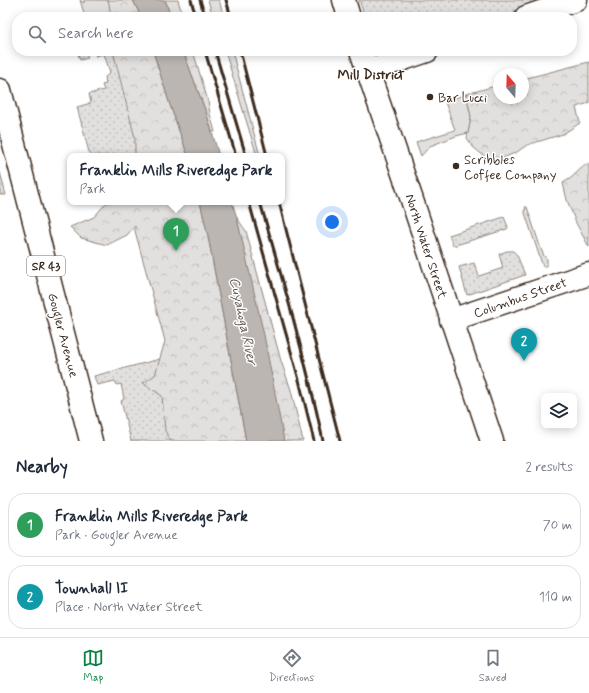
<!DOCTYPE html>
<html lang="en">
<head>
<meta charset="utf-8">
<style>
	body { margin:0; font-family:Mynerve,sans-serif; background:#f2f2f3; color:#1f2937 }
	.controls { position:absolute; right:12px; bottom:12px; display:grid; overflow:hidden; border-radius:8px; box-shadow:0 2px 10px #0003 }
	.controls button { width:36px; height:36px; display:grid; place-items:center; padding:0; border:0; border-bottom:1px solid #e0e1e3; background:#fff; color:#1f2937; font:20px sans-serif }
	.compass { position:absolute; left:493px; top:68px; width:36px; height:36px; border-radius:50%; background:#fff; box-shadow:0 2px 10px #0003; rotate:341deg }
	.you { position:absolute; left:332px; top:222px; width:14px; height:14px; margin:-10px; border:3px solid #fff; border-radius:50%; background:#1a73e8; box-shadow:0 0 0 6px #1a73e833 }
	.badge { display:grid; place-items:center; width:26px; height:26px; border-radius:50%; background:#0b8043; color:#fff; font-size:13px; font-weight:700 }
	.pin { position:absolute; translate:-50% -33px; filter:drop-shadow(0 1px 2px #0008) }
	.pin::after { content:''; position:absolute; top:21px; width:14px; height:12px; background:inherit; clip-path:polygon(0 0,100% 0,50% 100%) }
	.popup { position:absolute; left:67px; top:153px; width:218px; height:52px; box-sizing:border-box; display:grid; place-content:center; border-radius:8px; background:#fff; filter:drop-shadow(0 1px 3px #0005); font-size:13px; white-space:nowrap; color:#747a83 }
	.popup b { font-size:15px; color:#1f2937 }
	.popup::after { content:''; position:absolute; left:50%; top:100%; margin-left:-8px; border:8px solid transparent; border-top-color:#fff }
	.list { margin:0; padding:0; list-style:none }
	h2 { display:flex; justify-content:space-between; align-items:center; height:52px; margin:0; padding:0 16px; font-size:17px }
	h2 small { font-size:13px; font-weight:400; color:#747a83 }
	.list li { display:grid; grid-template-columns:26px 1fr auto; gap:12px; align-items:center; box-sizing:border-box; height:64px; margin:0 8px 8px; padding:0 8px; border:1px solid #e0e1e3; border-radius:16px }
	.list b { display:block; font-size:15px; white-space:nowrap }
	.list p { margin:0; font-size:13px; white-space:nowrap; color:#747a83 }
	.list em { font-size:13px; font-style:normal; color:#747a83 }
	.icon { flex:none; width:22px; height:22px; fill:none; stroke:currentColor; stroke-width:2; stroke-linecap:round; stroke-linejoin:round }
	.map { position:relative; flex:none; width:589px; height:441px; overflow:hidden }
	.search { position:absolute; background:#fff; box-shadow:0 2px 10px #0003; left:12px; right:12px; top:12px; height:44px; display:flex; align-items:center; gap:10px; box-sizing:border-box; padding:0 14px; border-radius:16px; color:#747a83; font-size:15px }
	.sheet { height:196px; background:#fff }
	nav { display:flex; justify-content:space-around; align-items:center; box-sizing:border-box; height:56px; border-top:1px solid #e0e1e3; background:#fff; font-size:11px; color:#747a83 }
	nav a { display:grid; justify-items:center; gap:2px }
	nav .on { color:#0b8043 }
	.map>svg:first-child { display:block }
	.grass { fill:url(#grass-dots); stroke:#8e857e }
	.forest { fill:url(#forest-crowns); stroke:#8e857e }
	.garden { fill:#e2e0de; stroke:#8e857e }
	.water { fill:#bcb6b3; stroke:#887e77 }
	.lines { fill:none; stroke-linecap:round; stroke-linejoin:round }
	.minor-casing { stroke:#3b2a1e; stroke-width:25 }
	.major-casing { stroke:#3b2a1e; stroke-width:25 }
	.minor { stroke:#fff; stroke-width:22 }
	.major { stroke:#fff; stroke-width:22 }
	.rail { stroke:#3b2a1e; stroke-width:3 }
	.poi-dot { fill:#3b2a1e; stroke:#fff; stroke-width:1.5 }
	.labels { text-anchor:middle; stroke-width:3; stroke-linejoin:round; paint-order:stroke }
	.shield { fill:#fff; stroke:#766a62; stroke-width:1 }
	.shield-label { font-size:12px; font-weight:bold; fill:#3b2a1e }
	.poi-label { font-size:13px; fill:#3b2a1e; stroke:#fff; text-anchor:start }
	.street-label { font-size:13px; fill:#3b2a1e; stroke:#fff }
	.neighbourhood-label { font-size:14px; font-weight:bold; fill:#3b2a1e; stroke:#fff }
	.water-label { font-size:14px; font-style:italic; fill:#685b52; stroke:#fff }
</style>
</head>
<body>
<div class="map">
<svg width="589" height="441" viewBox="0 0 589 441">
	<defs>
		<pattern id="grass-dots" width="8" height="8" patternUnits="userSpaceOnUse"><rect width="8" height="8" fill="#e2e0de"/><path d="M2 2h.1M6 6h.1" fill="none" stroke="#c3c0be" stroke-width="1.8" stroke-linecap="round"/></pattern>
		<pattern id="forest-crowns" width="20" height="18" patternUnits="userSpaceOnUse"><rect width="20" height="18" fill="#e2e0de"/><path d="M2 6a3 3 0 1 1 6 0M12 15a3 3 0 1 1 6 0" fill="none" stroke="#c3c0be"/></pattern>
	</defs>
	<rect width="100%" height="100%" fill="#fff"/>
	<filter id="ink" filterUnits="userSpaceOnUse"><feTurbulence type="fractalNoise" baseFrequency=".025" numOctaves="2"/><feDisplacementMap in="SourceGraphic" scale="8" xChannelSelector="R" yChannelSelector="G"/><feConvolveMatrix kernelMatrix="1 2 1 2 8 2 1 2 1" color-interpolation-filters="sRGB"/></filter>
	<g filter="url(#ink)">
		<g class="grass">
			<polygon points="359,0 558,0 507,17 365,17"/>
			<polygon points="77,51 86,51 88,58 80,60"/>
			<polygon points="102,51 122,51 141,156 90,156 77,107 91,103 89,94 104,90 102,85 106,84 105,77 109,74 110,72 104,54 95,56"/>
			<polygon points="0,172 6,195 0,195"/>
			<polygon points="504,217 508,227 507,229 453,246 449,235"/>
			<polygon points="507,251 513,251 517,255 525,275 467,295 459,267 474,263 479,276 503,268 499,254"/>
			<polygon points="160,359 181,441 131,441 121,401 124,399 121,384 117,385 115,381 97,385 94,376"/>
		</g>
		<g class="forest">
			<polygon points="97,0 133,0 141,17 102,17"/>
			<polygon points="165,0 178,0 183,17 171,17"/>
			<polygon points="208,0 219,0 224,17 213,17"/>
			<polygon points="113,51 153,51 170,105 188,156 135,156 135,138"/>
			<polygon points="183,51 193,51 208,101 210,114 215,132 212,132 207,115"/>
			<polygon points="225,51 232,51 260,156 257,156"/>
			<polygon points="589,62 589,103 576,107 580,123 563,134 527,145 517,152 496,161 485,157 473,147 467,138 471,117 466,94 499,85 499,98 523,98 523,79"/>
			<polygon points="587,163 589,164 589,247 576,223 567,200 563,183 571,178"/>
			<polygon points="107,202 200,202 208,236 246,441 171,441 165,431 162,396 143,383 155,375 165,341 135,231 135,226 127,235 107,245 81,238 70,227 94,217"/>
			<polygon points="237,218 246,231 281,361 291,390 303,441 283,441"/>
		</g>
		<g class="garden">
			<polygon points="80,0 84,3 84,0 108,0 109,4 111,17 85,17"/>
			<polygon points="466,94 471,117 468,133 456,136 430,146 421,156 416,142 455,130 445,102"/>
			<polygon points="525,207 527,207 541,249 544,256 547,259 547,265 543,267 524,210 526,209"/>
		</g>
		<g class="water">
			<polygon points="133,0 165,0 171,17 141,17"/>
			<polygon points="153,51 183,51 207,115 219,156 188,156 170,105"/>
			<polygon points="200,202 232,202 237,218 264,335 284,441 246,441 208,236"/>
		</g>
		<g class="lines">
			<g class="minor-casing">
				<g id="minor">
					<polyline points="526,17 576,0"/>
					<polyline points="368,71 427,51"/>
					<polyline points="451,320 589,274"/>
				</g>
			</g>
			<g class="major-casing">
				<g id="major">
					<polyline points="344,0 349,17"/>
					<polyline points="361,51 411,197 492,441"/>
					<polyline points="0,90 91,441"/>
				</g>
			</g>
			<use href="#minor" class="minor"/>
			<use href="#major" class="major"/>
			<g class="rail">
				<polyline points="191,0 196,17"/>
				<polyline points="200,0 205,17"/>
				<polyline points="226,0 231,17"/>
				<polyline points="205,51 236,156"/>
				<polyline points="215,51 246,156"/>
				<polyline points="240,51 267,156"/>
				<polyline points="249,202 299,380 314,441"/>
				<path d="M 260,202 C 283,281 306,360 323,441"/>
				<polyline points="279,202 340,441"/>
			</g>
		</g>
	</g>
	<g class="poi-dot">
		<circle cx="430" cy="97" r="4"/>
		<circle cx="456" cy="166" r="4"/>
	</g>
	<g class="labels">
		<rect class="shield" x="27" y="256" width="38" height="20" rx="3"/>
		<g class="shield-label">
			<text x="46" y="270">SR 43</text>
		</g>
		<g class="poi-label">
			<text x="438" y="102">Bar Lucci</text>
			<text x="464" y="164">Scribbles<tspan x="464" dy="15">Coffee Company</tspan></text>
		</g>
		<g class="street-label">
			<text transform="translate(427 246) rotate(72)" y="5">North Water Street</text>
			<text transform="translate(520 297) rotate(-19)" y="5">Columbus Street</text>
			<text transform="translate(64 335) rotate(75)" y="5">Gougler Avenue</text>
		</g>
		<g class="neighbourhood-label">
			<text x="371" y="79">Mill District</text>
		</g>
		<g class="water-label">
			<text transform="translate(244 321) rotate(78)" y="5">Cuyahoga River</text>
		</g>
	</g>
</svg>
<div class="controls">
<button><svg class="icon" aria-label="layers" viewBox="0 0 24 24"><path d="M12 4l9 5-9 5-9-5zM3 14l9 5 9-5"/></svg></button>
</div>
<svg class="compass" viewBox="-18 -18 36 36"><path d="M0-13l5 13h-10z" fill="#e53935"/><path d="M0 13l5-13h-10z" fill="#747a83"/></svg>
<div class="you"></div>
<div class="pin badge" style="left:176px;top:251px;background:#2e9e5b">1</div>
<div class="popup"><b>Franklin Mills Riveredge Park</b>Park</div>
<div class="pin badge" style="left:524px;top:361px;background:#0f9aa8">2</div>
<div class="search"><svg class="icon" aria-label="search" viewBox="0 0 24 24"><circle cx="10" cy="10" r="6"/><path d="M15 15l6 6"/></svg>Search here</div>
</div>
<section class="sheet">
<h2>Nearby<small>2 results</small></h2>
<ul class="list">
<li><span class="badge" style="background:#2e9e5b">1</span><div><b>Franklin Mills Riveredge Park</b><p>Park · Gougler Avenue</p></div><em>70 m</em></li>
<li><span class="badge" style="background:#0f9aa8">2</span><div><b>Townhall II</b><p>Place · North Water Street</p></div><em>110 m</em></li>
</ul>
</section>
<nav>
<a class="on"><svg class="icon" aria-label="map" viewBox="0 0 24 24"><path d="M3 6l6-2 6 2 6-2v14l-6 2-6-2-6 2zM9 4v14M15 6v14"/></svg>Map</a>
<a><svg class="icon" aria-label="directions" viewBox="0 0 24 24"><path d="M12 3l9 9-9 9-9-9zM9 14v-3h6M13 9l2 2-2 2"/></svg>Directions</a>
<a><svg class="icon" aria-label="saved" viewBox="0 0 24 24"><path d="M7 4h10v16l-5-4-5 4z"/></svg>Saved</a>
</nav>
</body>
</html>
